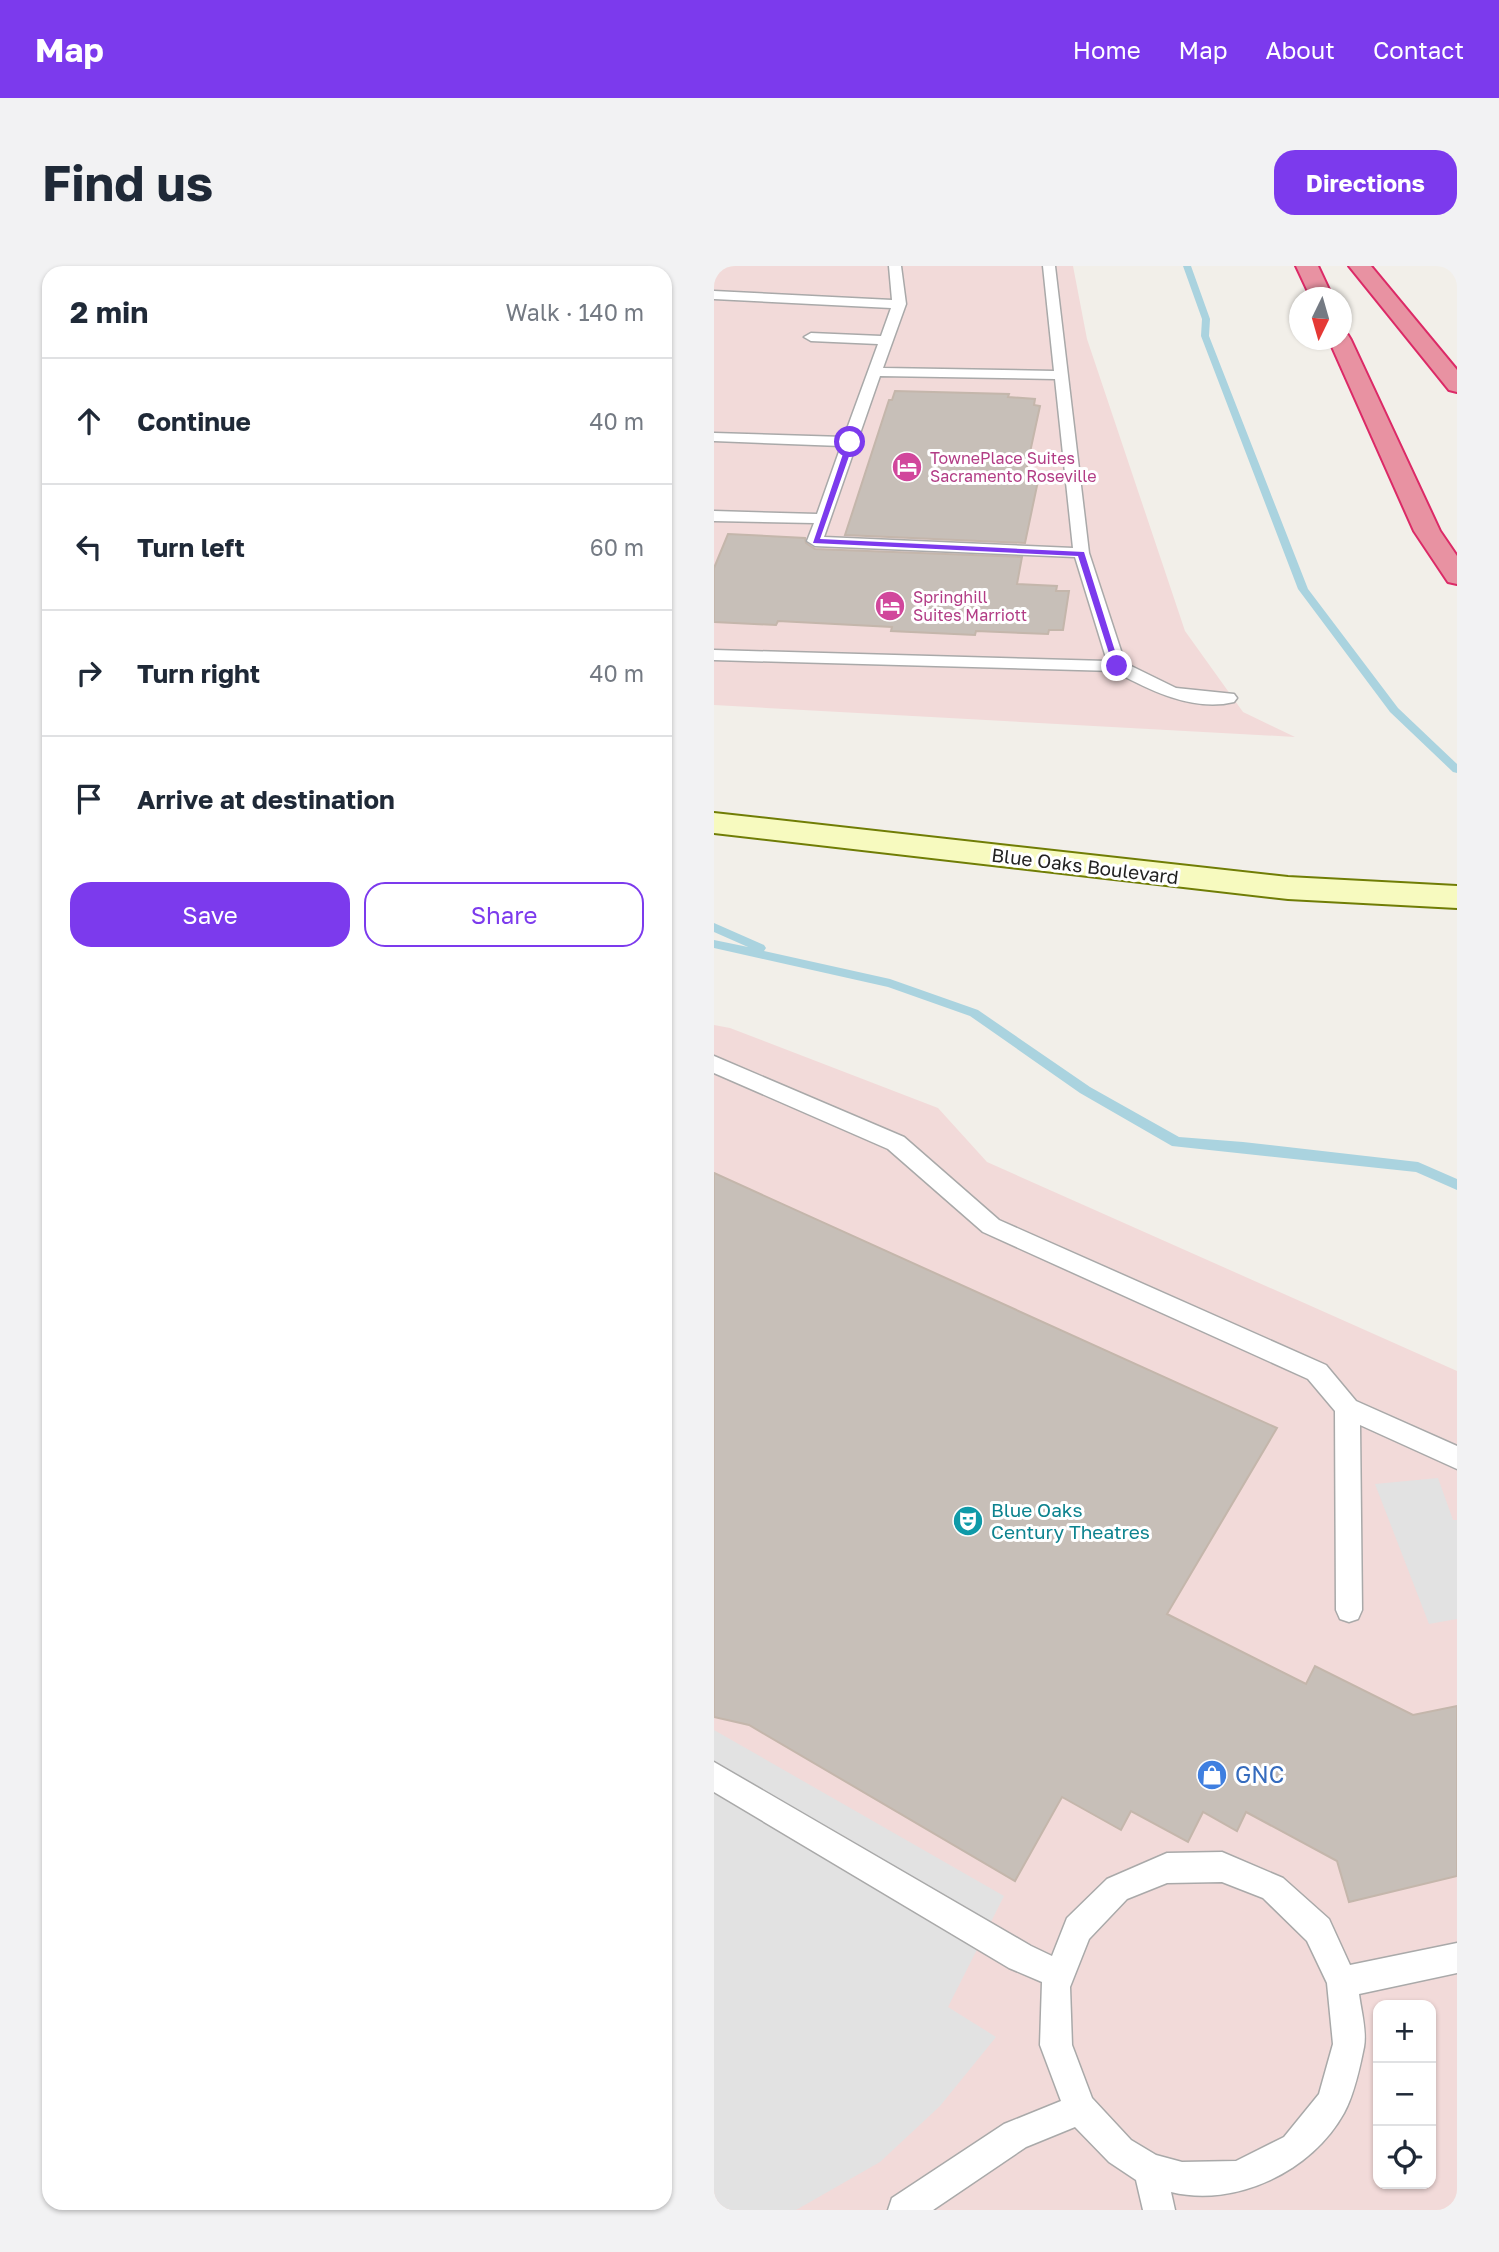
<!DOCTYPE html>
<html lang="en">
<head>
<meta charset="utf-8">
<style>
	body { margin:0; font-family:"Golos Text",sans-serif; background:#f2f2f3; color:#1f2937 }
	.controls { position:absolute; right:21px; bottom:21px; display:grid; overflow:hidden; border-radius:14px; box-shadow:0 2px 5px #0004 }
	.controls button { width:63px; height:63px; display:grid; place-items:center; padding:0; border:0; border-bottom:2px solid #e0e1e3; background:#fff; color:#1f2937; font:35px sans-serif }
	.compass { position:absolute; left:575px; top:21px; width:63px; height:63px; border-radius:50%; background:#fff; box-shadow:0 2px 5px #0004; rotate:185deg }
	.stop { position:absolute; width:21px; height:21px; margin:-16px; border:5px solid #7c3aed; border-radius:50%; background:#fff }
	.stop.end { background:#7c3aed; border-color:#fff; box-shadow:0 2px 7px #0008 }
	.list { margin:0; padding:0; list-style:none }
	h2 { display:flex; justify-content:space-between; align-items:center; height:91px; margin:0; padding:0 28px; font-size:30px }
	h2 small { font-size:23px; font-weight:400; color:#747a83 }
	.list li { display:grid; grid-template-columns:46px 1fr auto; gap:21px; align-items:center; box-sizing:border-box; height:126px; padding:0 28px; border-top:2px solid #e0e1e3 }
	.list b { display:block; font-size:26px; white-space:nowrap }
	.list em { font-size:23px; font-style:normal; color:#747a83 }
	.actions { display:flex; gap:14px; padding:21px 28px }
	.actions a { flex:1; padding:16px 0; border:2px solid #7c3aed; border-radius:21px; text-align:center; font-size:24px; color:#7c3aed }
	.actions .main { background:#7c3aed; color:#fff }
	.icon { flex:none; width:38px; height:38px; fill:none; stroke:currentColor; stroke-width:2; stroke-linecap:round; stroke-linejoin:round }
	.map { position:relative; flex:none; width:743px; height:1944px; overflow:hidden; border-radius:21px }
	header { display:flex; align-items:center; gap:42px; box-sizing:border-box; height:98px; padding:0 35px; background:#7c3aed; color:#fff }
	header strong { font-size:33px }
	nav { display:flex; gap:38px; margin-inline-start:auto; font-size:24px }
	.intro { display:flex; align-items:center; justify-content:space-between; box-sizing:border-box; height:168px; padding:0 42px }
	h1 { margin:0; font-size:49px }
	.button { padding:18px 32px; border-radius:21px; background:#7c3aed; color:#fff; font-size:24px; font-weight:700 }
	main { display:flex; gap:42px; padding:0 42px }
	aside { flex:1; background:#fff; border-radius:21px; box-shadow:0 2px 5px #0004 }
	.map>svg:first-child { display:block }
	.commercial { fill:#f2dad9; fill-rule:evenodd }
	.parking { fill:#e2e2e2 }
	.lines { fill:none; stroke-linecap:round; stroke-linejoin:round }
	.stream { fill:#aad3df; fill-rule:evenodd }
	.building { fill:#c7bfb8; stroke:#c4b6ab; stroke-width:2 }
	.service-casing { stroke:#a9a9a9; stroke-width:3 }
	.secondary-casing { stroke:#707d05; stroke-width:4 }
	.motorway-casing { stroke:#dc2a67; stroke-width:4 }
	.service { fill:#fff; fill-rule:evenodd }
	.secondary { fill:#f7fabf; fill-rule:evenodd }
	.motorway { fill:#e892a2; fill-rule:evenodd }
	.route { fill:#7c3aed }
	.labels { text-anchor:middle; stroke-width:6; stroke-linejoin:round; paint-order:stroke }
	.far-hotel-label { font-size:16px; fill:#b23c85; stroke:#fff; text-anchor:start }
	.street-label { font-size:19px; fill:#222; stroke:#fff }
	.culture-label { font-size:19px; fill:#0d838f; stroke:#fff; text-anchor:start }
	.near-shop-label { font-size:23px; fill:#366cbe; stroke:#fff; text-anchor:start }
</style>
</head>
<body>
<header>
<strong>Map</strong>
<nav><a>Home</a><a>Map</a><a>About</a><a>Contact</a></nav>
</header>
<div class="intro"><h1>Find us</h1><a class="button">Directions</a></div>
<main>
<aside>
<h2>2 min<small>Walk · 140 m</small></h2>
<ul class="list">
<li><svg class="icon" aria-label="ahead" viewBox="0 0 24 24"><path d="M12 20V5M6 11l6-6 6 6"/></svg><div><b>Continue</b></div><em>40 m</em></li>
<li><svg class="icon" aria-label="left" viewBox="0 0 24 24"><path d="M17 20v-9H6M10 6l-5 5 5 5"/></svg><div><b>Turn left</b></div><em>60 m</em></li>
<li><svg class="icon" aria-label="right" viewBox="0 0 24 24"><path d="M7 20v-9h11M14 6l5 5-5 5"/></svg><div><b>Turn right</b></div><em>40 m</em></li>
<li><svg class="icon" aria-label="arrive" viewBox="0 0 24 24"><path d="M6 21V4h12l-3 4 3 4H6"/></svg><div><b>Arrive at destination</b></div></li>
</ul>
<div class="actions"><a class="main">Save</a><a>Share</a></div>
</aside>
<div class="map">
<svg width="743" height="1944" viewBox="0 0 743 1944">
	<rect width="100%" height="100%" fill="#f2efe9"/>
	<g class="commercial">
		<polygon points="0,0 359,0 373,73 471,365 529,446 581,471 0,439"/>
		<path d="M 0,759 L 16,762 L 224,842 L 273,896 L 743,1105 L 743,1944 L 0,1944 ZM 664,1739 L 717,1739 L 717,1918 L 664,1918 Z"/>
	</g>
	<g class="parking">
		<polygon points="724,1212 739,1254 743,1254 743,1353 715,1358 661,1218"/>
		<polygon points="0,1464 290,1630 234,1741 282,1771 226,1840 166,1896 82,1944 0,1944"/>
	</g>
	<g class="lines">
		<g class="stream">
			<polygon points="469,0 477,0 496,53 495,70 594,323 684,442 743,498 743,507 739,506 676,446 584,323 487,70 488,53"/>
			<polygon points="0,657 50,679 52,682 50,685 176,713 264,744 376,821 465,871 529,876 704,896 743,913 743,924 702,906 458,880 366,827 256,750 174,721 0,682 0,674 34,681 0,666"/>
		</g>
	</g>
	<g class="building">
		<polygon points="181,125 295,128 294,131 321,133 320,139 326,140 310,214 324,215 311,277 131,269 175,134 178,134"/>
		<polygon points="14,268 91,272 92,277 101,283 308,291 303,318 343,320 342,325 355,325 349,364 335,364 334,368 262,365 261,369 177,365 178,361 64,355 62,359 0,356 0,302"/>
		<polygon points="0,907 563,1162 453,1348 592,1418 601,1400 699,1449 743,1440 743,1610 635,1636 623,1595 532,1546 523,1565 489,1546 474,1576 417,1545 407,1564 348,1531 301,1615 35,1459 0,1451"/>
	</g>
	<g class="lines">
		<g class="service-casing">
			<g id="service">
				<path d="M 175,0 L 187,0 L 192,38 L 169,102 L 340,105 L 329,0 L 341,0 L 375,287 L 411,397 L 462,422 L 520,428 L 523,432 L 520,436 C 479,446 435,424 400,405 L 0,394 L 0,384 L 393,395 L 361,291 L 101,280 L 93,275 L 100,257 L 0,255 L 0,245 L 103,248 L 127,180 L 0,175 L 0,167 L 130,171 L 164,78 L 97,75 L 90,71 L 97,67 L 167,70 L 177,42 L 0,33 L 0,25 L 178,34 ZM 166,110 L 341,113 L 359,282 L 110,271 Z"/>
				<polygon points="0,790 190,871 285,954 612,1099 642,1135 743,1180 743,1203 646,1159 648,1344 644,1353 635,1356 626,1353 622,1344 621,1145 594,1113 269,966 174,883 0,807"/>
				<path d="M 0,1496 L 317,1680 L 338,1690 L 353,1652 L 393,1613 L 453,1587 L 508,1586 L 569,1612 L 615,1653 L 636,1699 L 743,1677 L 743,1707 L 645,1728 C 647,1744 653,1765 650,1781 C 646,1801 640,1829 630,1847 C 598,1905 522,1942 457,1926 L 461,1944 L 429,1944 L 422,1914 L 395,1896 L 361,1861 L 312,1881 L 219,1944 L 174,1944 L 178,1932 L 290,1858 L 347,1835 L 326,1779 L 328,1716 L 295,1702 L 0,1526 ZM 508,1616 L 549,1632 L 593,1675 L 613,1717 L 619,1778 L 605,1828 L 570,1871 L 522,1895 L 468,1896 L 442,1889 L 417,1874 L 378,1832 L 358,1779 L 356,1721 L 375,1673 L 413,1633 L 453,1617 Z"/>
			</g>
		</g>
		<g class="secondary-casing">
			<polygon id="secondary" points="0,547 574,611 743,620 743,642 574,633 0,567"/>
		</g>
		<g class="motorway-casing">
			<g id="motorway">
				<polygon points="582,0 604,0 619,32 597,32"/>
				<polygon points="635,0 657,0 743,104 743,126 735,124"/>
				<polygon points="628,68 634,69 637,74 726,265 743,290 743,318 734,316 700,265 615,74 628,74"/>
			</g>
		</g>
		<use href="#service" class="service"/>
		<use href="#secondary" class="secondary"/>
		<use href="#motorway" class="motorway"/>
	</g>
	<polygon class="route" points="136,174 140,176 106,273 370,286 406,401 399,400 364,290 99,277 133,176"/>
	<defs>
		<g id="hotel-disc" transform="scale(1.575)"><circle r="9.5" fill="#d1479c" stroke="#fff"/><path d="M-6-4.5h1.5V1H6V5H4.5V3h-9V5H-6ZM-4 0a1.8 1.8 0 1 1 3.6 0ZM.5 0V-2.5h3Q6-2.5 6 0Z" fill="#fff"/></g>
		<g id="theatre-disc" transform="scale(1.575)"><circle r="9.5" fill="#0f9aa8" stroke="#fff"/><path d="M-5-5.5Q0-4 5-5.5V0Q5 5 0 6Q-5 5-5 0ZM-3.3-2.5H-1v1.5H-3.3ZM1-2.5H3.3v1.5H1ZM-2.8 1Q0 5.5 2.8 1Z" fill="#fff"/></g>
		<g id="shop-disc" transform="scale(1.575)"><circle r="9.5" fill="#3f7fe0" stroke="#fff"/><path d="M-5-2.5h2.3a2.7 3.5 0 0 1 5.4 0H5L5.5 6h-11ZM-1.5-2.5h3a1.5 2.3 0 0 0-3 0Z" fill="#fff"/></g>
	</defs>
	<g fill-rule="evenodd">
		<use href="#hotel-disc" x="193" y="201"/>
		<use href="#hotel-disc" x="176" y="340"/>
		<use href="#theatre-disc" x="254" y="1255"/>
		<use href="#shop-disc" x="498" y="1509"/>
	</g>
	<g class="labels">
		<g class="far-hotel-label">
			<text x="216" y="198">TownePlace Suites<tspan x="216" dy="18">Sacramento Roseville</tspan></text>
			<text x="199" y="337">Springhill<tspan x="199" dy="18">Suites Marriott</tspan></text>
		</g>
		<g class="street-label">
			<text transform="translate(371 600) rotate(7)" y="7">Blue Oaks Boulevard</text>
		</g>
		<g class="culture-label">
			<text x="277" y="1251">Blue Oaks<tspan x="277" dy="22">Century Theatres</tspan></text>
		</g>
		<g class="near-shop-label">
			<text x="521" y="1517">GNC</text>
		</g>
	</g>
</svg>
<div class="controls">
<button>+</button>
<button>−</button>
<button><svg class="icon" aria-label="locate" viewBox="0 0 24 24"><circle cx="12" cy="12" r="6"/><path d="M12 2v4M12 18v4M2 12h4M18 12h4"/></svg></button>
</div>
<svg class="compass" viewBox="-18 -18 36 36"><path d="M0-13l5 13h-10z" fill="#e53935"/><path d="M0 13l5-13h-10z" fill="#747a83"/></svg>
<div class="stop" style="left:136px;top:176px"></div>
<div class="stop end" style="left:403px;top:400px"></div>
</div>
</main>
</body>
</html>
